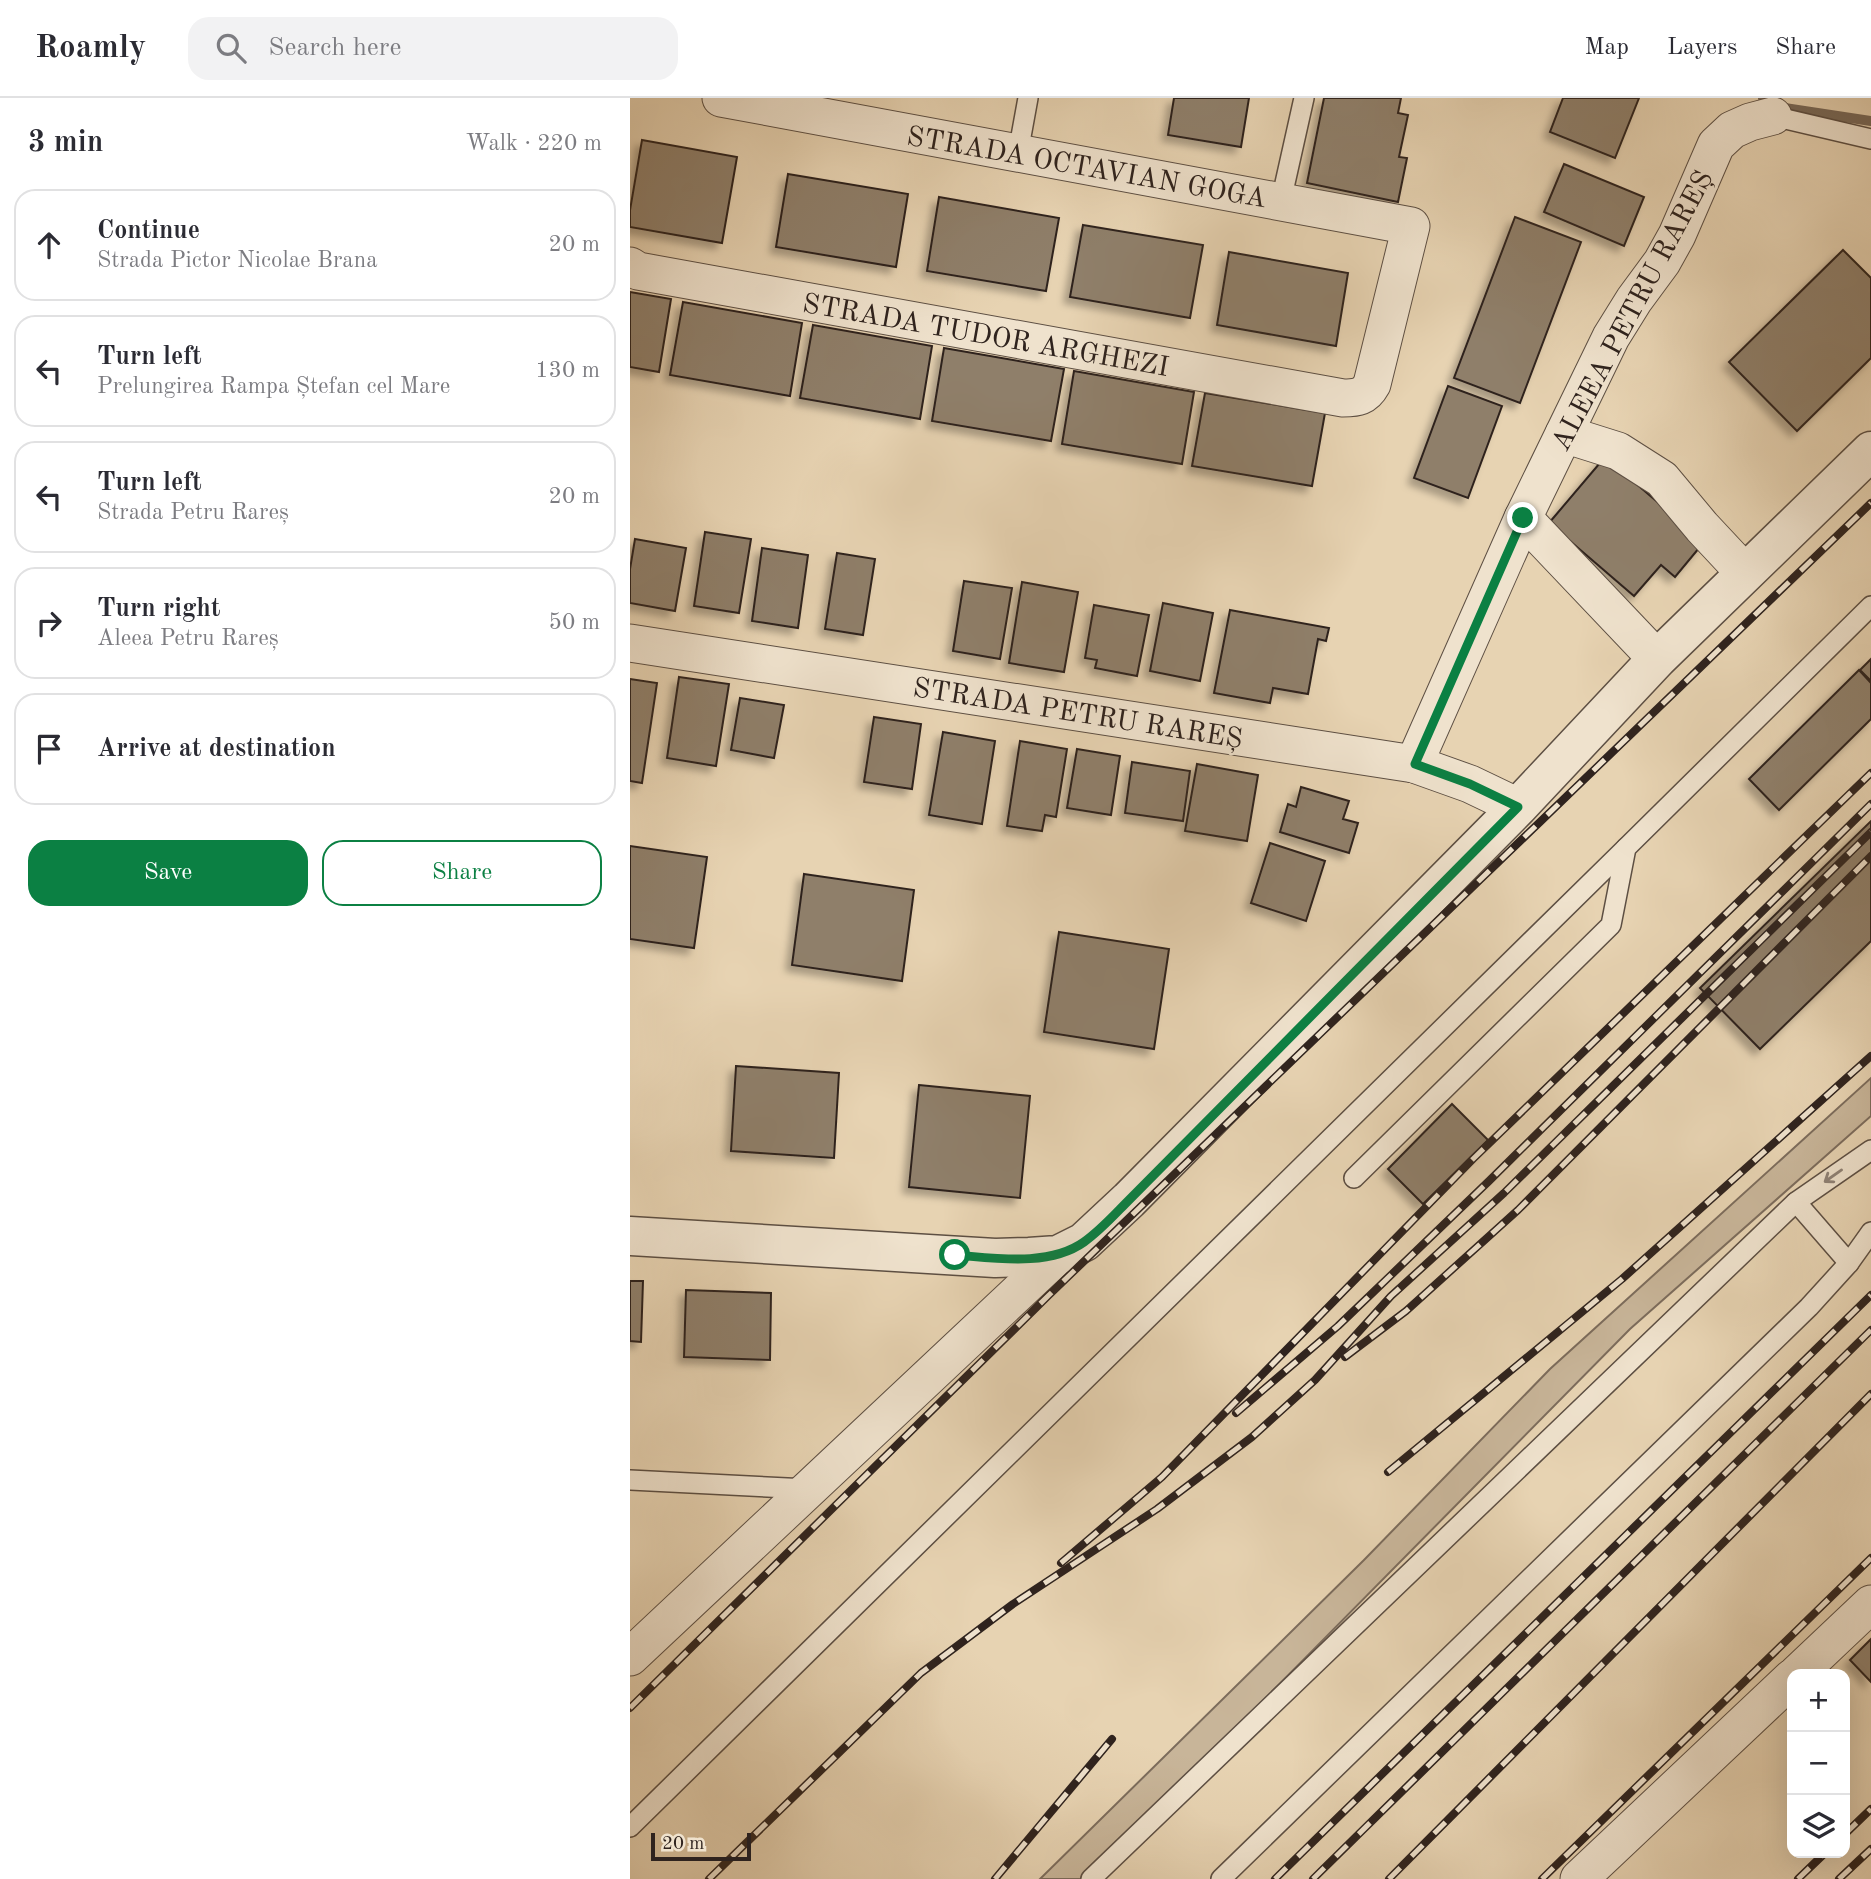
<!DOCTYPE html>
<html lang="en">
<head>
<meta charset="utf-8">
<style>
	body { margin:0; font-family:"Old Standard TT",serif; background:#f2f2f3; color:#2b2b33 }
	.controls { position:absolute; right:21px; bottom:21px; display:grid; overflow:hidden; border-radius:14px; box-shadow:0 7px 28px #0002 }
	.controls button { width:63px; height:63px; display:grid; place-items:center; padding:0; border:0; border-bottom:2px solid #e1e1e2; background:#fff; color:#2b2b33; font:35px sans-serif }
	.scale { position:absolute; left:21px; bottom:18px; width:100px; box-sizing:border-box; padding-left:7px; border:4px solid #2f231e; border-top:0; font-size:19px; line-height:24px; white-space:nowrap; color:#2f231e; -webkit-text-stroke:5px #efe2cd; paint-order:stroke }
	.stop { position:absolute; width:21px; height:21px; margin:-16px; border:5px solid #0b8043; border-radius:50%; background:#fff }
	.stop.end { background:#0b8043; border-color:#fff; box-shadow:0 2px 7px #0008 }
	.list { margin:0; padding:0; list-style:none }
	h2 { display:flex; justify-content:space-between; align-items:center; height:91px; margin:0; padding:0 28px; font-size:30px }
	h2 small { font-size:23px; font-weight:400; color:#7c7c81 }
	.list li { display:grid; grid-template-columns:46px 1fr auto; gap:21px; align-items:center; box-sizing:border-box; height:112px; margin:0 14px 14px; padding:0 14px; border:2px solid #e1e1e2; border-radius:21px }
	.list b { display:block; font-size:26px; white-space:nowrap }
	.list p { margin:0; font-size:23px; white-space:nowrap; color:#7c7c81 }
	.list em { font-size:23px; font-style:normal; color:#7c7c81 }
	.actions { display:flex; gap:14px; padding:21px 28px }
	.actions a { flex:1; padding:16px 0; border:2px solid #0b8043; border-radius:21px; text-align:center; font-size:24px; color:#0b8043 }
	.actions .main { background:#0b8043; color:#fff }
	.icon { flex:none; width:38px; height:38px; fill:none; stroke:currentColor; stroke-width:2; stroke-linecap:round; stroke-linejoin:round }
	.map { position:relative; flex:none; width:1241px; height:1781px; overflow:hidden }
	header { display:flex; align-items:center; gap:42px; box-sizing:border-box; height:98px; padding:0 35px; background:#fff; border-bottom:2px solid #e1e1e2 }
	header strong { font-size:33px }
	nav { display:flex; gap:38px; margin-inline-start:auto; font-size:24px }
	.search { width:490px; height:63px; background:#f2f2f3; display:flex; align-items:center; gap:18px; box-sizing:border-box; padding:0 24px; border-radius:21px; color:#7c7c81; font-size:26px }
	main { display:flex }
	aside { flex:1; background:#fff }
	.map>svg:first-child { display:block }
	.green { fill:#c8b599; stroke:#7c6c5c; stroke-width:2 }
	.lines { fill:none; stroke-linecap:round; stroke-linejoin:round }
	.stream { stroke:#786959; stroke-width:10 }
	.building { fill:#8f7f6b; stroke:#2f231e; stroke-width:2; filter:url(#shadow) }
	.service-casing { stroke:#5d4f43; stroke-width:22 }
	.minor-casing { stroke:#5d4f43; stroke-width:39 }
	.tertiary-casing { stroke:#5d4f43; stroke-width:41 }
	.service { stroke:#efe2cd; stroke-width:19 }
	.minor { stroke:#efe2cd; stroke-width:37 }
	.tertiary { stroke:#efe2cd; stroke-width:38 }
	.rail-casing { stroke:#2f231e; stroke-width:8 }
	.rail { stroke:#efe2cd; stroke-width:5; stroke-dasharray:16; stroke-linecap:butt }
	.oneway { stroke:#8f8276 }
	.route { stroke:#0b8043; stroke-width:9 }
	.labels { text-anchor:middle; stroke-width:5; stroke-linejoin:round; paint-order:stroke }
	.street-label { font-size:28px; fill:#2f231e; stroke:#efe2cd }
</style>
</head>
<body>
<header>
<strong>Roamly</strong>
<div class="search"><svg class="icon" aria-label="search" viewBox="0 0 24 24"><circle cx="10" cy="10" r="6"/><path d="M15 15l6 6"/></svg>Search here</div>
<nav><a>Map</a><a>Layers</a><a>Share</a></nav>
</header>
<main>
<aside>
<h2>3 min<small>Walk · 220 m</small></h2>
<ul class="list">
<li><svg class="icon" aria-label="ahead" viewBox="0 0 24 24"><path d="M12 20V5M6 11l6-6 6 6"/></svg><div><b>Continue</b><p>Strada Pictor Nicolae Brana</p></div><em>20 m</em></li>
<li><svg class="icon" aria-label="left" viewBox="0 0 24 24"><path d="M17 20v-9H6M10 6l-5 5 5 5"/></svg><div><b>Turn left</b><p>Prelungirea Rampa Ștefan cel Mare</p></div><em>130 m</em></li>
<li><svg class="icon" aria-label="left" viewBox="0 0 24 24"><path d="M17 20v-9H6M10 6l-5 5 5 5"/></svg><div><b>Turn left</b><p>Strada Petru Rareș</p></div><em>20 m</em></li>
<li><svg class="icon" aria-label="right" viewBox="0 0 24 24"><path d="M7 20v-9h11M14 6l5 5-5 5"/></svg><div><b>Turn right</b><p>Aleea Petru Rareș</p></div><em>50 m</em></li>
<li><svg class="icon" aria-label="arrive" viewBox="0 0 24 24"><path d="M6 21V4h12l-3 4 3 4H6"/></svg><div><b>Arrive at destination</b></div></li>
</ul>
<div class="actions"><a class="main">Save</a><a>Share</a></div>
</aside>
<div class="map">
<svg width="1241" height="1781" viewBox="0 0 1241 1781">
	<defs>
		<filter id="shadow"><feDropShadow dx="-6" dy="6" stdDeviation="3.5" flood-color="#0004"/></filter>
	</defs>
	<rect width="100%" height="100%" fill="#e7d3b2"/>
	<filter id="stains"><feTurbulence type="fractalNoise" baseFrequency=".00286" numOctaves="4"/><feColorMatrix values="0 0 0 0 .2 0 0 0 0 .09 0 0 0 0 .02 0 0 0 .5 -.17"/></filter>
	<radialGradient id="worn" r=".72"><stop offset=".6" stop-color="#630" stop-opacity="0"/><stop offset="1" stop-color="#630" stop-opacity=".3"/></radialGradient>
	<polygon class="green" points="1241,980 1241,1018 1000,1231 457,1781 410,1781 734,1462 920,1271"/>
	<g class="lines">
		<polyline class="stream" points="1133,0 1148,9 1241,23"/>
	</g>
	<g class="building">
		<polygon points="544,0 619,0 611,49 538,37"/>
		<polygon points="694,0 771,0 768,15 778,17 769,59 777,60 768,104 677,85"/>
		<polygon points="933,0 1009,0 985,60 920,34"/>
		<polygon points="12,42 107,59 92,145 0,129 0,112"/>
		<polygon points="934,66 1014,99 994,148 914,114"/>
		<polygon points="158,76 278,96 266,169 146,149"/>
		<polygon points="309,99 429,120 416,193 297,173"/>
		<polygon points="885,119 951,144 890,305 824,280"/>
		<polygon points="453,127 573,147 560,220 440,199"/>
		<polygon points="1213,152 1241,180 1241,260 1167,333 1099,264"/>
		<polygon points="599,154 718,175 706,248 587,227"/>
		<polygon points="0,194 41,201 29,274 0,269"/>
		<polygon points="53,204 172,225 160,298 40,277"/>
		<polygon points="183,227 302,248 290,321 170,300"/>
		<polygon points="314,250 434,271 421,343 302,323"/>
		<polygon points="444,273 564,294 552,366 432,346"/>
		<polygon points="818,288 872,308 838,400 784,380"/>
		<polygon points="575,295 695,315 682,388 562,368"/>
		<polygon points="975,359 1074,444 1045,479 1031,467 1004,498 919,425"/>
		<polygon points="75,434 121,441 109,515 64,508"/>
		<polygon points="5,441 56,450 45,513 0,505 0,471"/>
		<polygon points="132,450 178,457 168,530 122,523"/>
		<polygon points="207,455 245,461 233,537 195,531"/>
		<polygon points="334,483 382,490 370,561 323,553"/>
		<polygon points="392,484 448,494 434,574 379,565"/>
		<polygon points="533,505 583,515 570,583 520,573"/>
		<polygon points="464,507 519,517 507,578 465,570 467,562 455,560"/>
		<polygon points="600,512 699,530 696,543 688,541 678,596 643,590 640,605 584,595"/>
		<polygon points="1241,561 1241,583 1230,572"/>
		<polygon points="1229,572 1241,585 1241,621 1149,712 1119,681"/>
		<polygon points="49,579 99,586 86,668 37,660"/>
		<polygon points="0,581 27,585 12,685 0,683"/>
		<polygon points="110,600 154,607 144,660 101,652"/>
		<polygon points="244,619 291,626 282,691 234,684"/>
		<polygon points="313,634 365,643 352,726 299,717"/>
		<polygon points="390,643 437,651 426,719 415,717 412,733 377,728"/>
		<polygon points="447,651 490,658 481,717 437,710"/>
		<polygon points="502,664 560,673 553,723 495,715"/>
		<polygon points="567,666 628,677 617,743 555,733"/>
		<polygon points="671,689 719,703 713,721 728,725 719,755 650,734 658,706 666,709"/>
		<polygon points="1241,723 1241,843 1130,951 1070,890"/>
		<polygon points="640,745 695,763 676,823 621,805"/>
		<polygon points="0,748 77,759 64,850 0,841"/>
		<polygon points="174,776 284,792 272,883 162,867"/>
		<polygon points="429,834 539,851 524,951 414,934"/>
		<polygon points="106,968 209,975 204,1060 101,1053"/>
		<polygon points="289,987 400,998 390,1100 279,1089"/>
		<polygon points="822,1006 858,1042 793,1106 758,1071"/>
		<polygon points="0,1183 13,1183 11,1244 0,1243"/>
		<polygon points="56,1192 141,1195 140,1262 54,1259"/>
		<polygon points="1241,1541 1241,1584 1220,1562"/>
	</g>
	<g class="lines">
		<g class="service-casing">
			<g id="service">
				<polyline points="1143,18 1241,41"/>
				<polyline points="388,55 398,0"/>
				<polyline points="651,103 674,0"/>
				<polyline points="724,1080 981,827 996,750 1241,508"/>
				<polyline points="1166,1104 1241,1052"/>
				<polyline points="0,1382 178,1391"/>
				<polyline points="0,1729 996,750"/>
				<polyline points="461,1781 1166,1104 1219,1165"/>
				<polyline points="591,1781 1179,1209 1219,1165 1241,1134"/>
			</g>
		</g>
		<g class="minor-casing">
			<g id="minor">
				<path d="M 0,168 L 8,173 L 713,300 C 727,300 735,299 742,286 L 781,128 L 91,0"/>
				<polyline points="934,336 988,353 1032,381 1072,429 1115,475"/>
				<polyline points="893,420 1027,561"/>
				<polyline points="0,545 784,666 840,686 888,709"/>
				<polyline points="784,666 893,420 981,239 1004,202 1032,164 1047,137 1086,47 1102,32 1120,24 1143,18"/>
				<polyline points="0,1559 428,1157"/>
				<polyline points="1167,1576 1241,1506"/>
				<polyline points="949,1781 1162,1580"/>
			</g>
		</g>
		<g class="tertiary-casing">
			<polyline id="tertiary" points="0,1138 365,1160 399,1159 428,1157 454,1144 499,1102 888,709 1027,561 1241,353"/>
		</g>
		<use href="#service" class="service"/>
		<use href="#minor" class="minor"/>
		<use href="#tertiary" class="tertiary"/>
		<g class="rail-casing">
			<g id="rail">
				<polyline points="715,1259 776,1213 888,1112 1241,758"/>
				<polyline points="606,1315 708,1228 859,1083 1241,706"/>
				<polyline points="758,1374 992,1181 1241,958"/>
				<polyline points="431,1465 532,1379 843,1061 1241,675"/>
				<polyline points="0,1610 419,1197 1241,405"/>
				<polyline points="1215,1736 1241,1711"/>
				<polyline points="79,1781 291,1575 383,1506 527,1411 622,1339 685,1282 761,1198 874,1095 1241,734"/>
				<polyline points="365,1781 482,1641"/>
				<polyline points="645,1781 1241,1197"/>
				<polyline points="683,1781 1241,1232"/>
				<polyline points="759,1781 1241,1296"/>
				<polyline points="912,1781 1241,1460"/>
				<polyline points="1168,1781 1195,1755"/>
				<polyline points="1209,1781 1241,1751"/>
			</g>
		</g>
		<use href="#rail" class="rail"/>
	</g>
	<defs><path id="oneway-shaft" d="M-6 0H5M1.5-3L5.5 0L1.5 3" fill="none" stroke-width="1.6" stroke-linecap="round" stroke-linejoin="round" transform="scale(1.75)"/></defs>
	<use class="oneway" href="#oneway-shaft" transform="translate(1203 1078) rotate(145)"/>
	<g class="lines">
		<path class="route" d="M 325,1157 C 365,1160 419,1169 454,1144 C 471,1132 485,1116 499,1102 L 888,709 L 840,686 L 785,666 L 893,420"/>
	</g>
	<g class="labels">
		<g class="street-label">
			<text transform="translate(457 68) rotate(10)" y="10">STRADA OCTAVIAN GOGA</text>
			<text transform="translate(1001 212) rotate(-62)" y="10">ALEEA PETRU RAREȘ</text>
			<text transform="translate(356 236) rotate(10)" y="10">STRADA TUDOR ARGHEZI</text>
			<text transform="translate(448 614) rotate(9)" y="10">STRADA PETRU RAREȘ</text>
		</g>
	</g>
	<rect width="100%" height="100%" filter="url(#stains)"/>
	<rect width="100%" height="100%" fill="url(#worn)"/>
</svg>
<div class="controls">
<button>+</button>
<button>−</button>
<button><svg class="icon" aria-label="layers" viewBox="0 0 24 24"><path d="M12 4l9 5-9 5-9-5zM3 14l9 5 9-5"/></svg></button>
</div>
<div class="scale">20 m</div>
<div class="stop" style="left:325px;top:1157px"></div>
<div class="stop end" style="left:893px;top:420px"></div>
</div>
</main>
</body>
</html>
